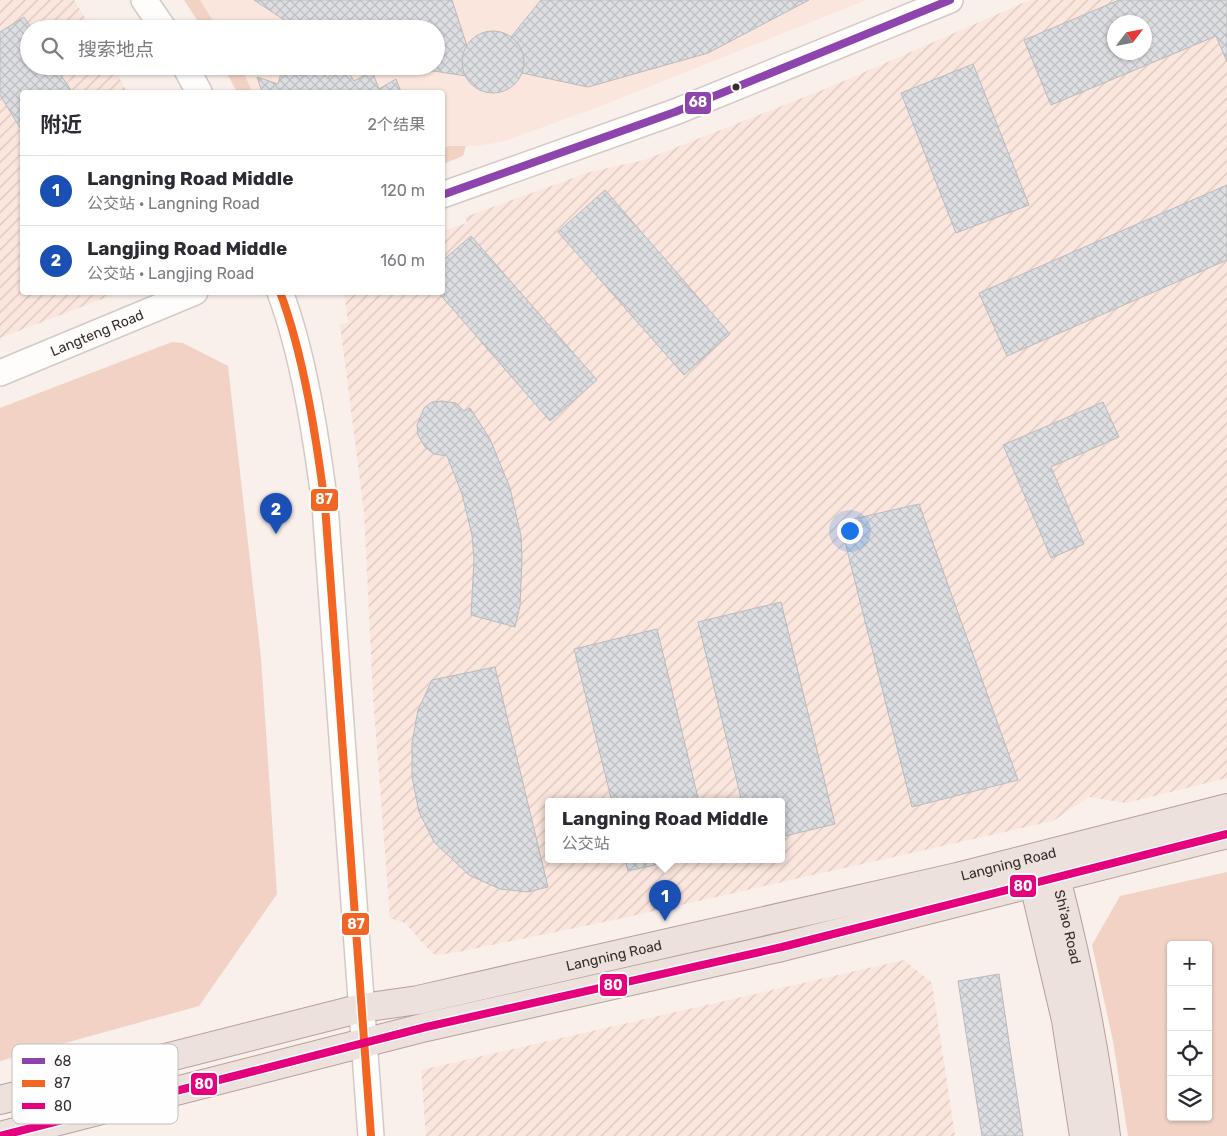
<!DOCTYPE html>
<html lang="zh">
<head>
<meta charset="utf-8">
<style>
	body { margin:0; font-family:Rubik,"Noto Sans SC",sans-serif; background:#f7f7f7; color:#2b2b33 }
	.controls { position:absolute; right:15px; bottom:15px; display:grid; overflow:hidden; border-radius:5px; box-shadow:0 1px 4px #0004 }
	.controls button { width:45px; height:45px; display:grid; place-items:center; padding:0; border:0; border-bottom:1px solid #e1e1e2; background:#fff; color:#2b2b33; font:25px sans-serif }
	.compass { position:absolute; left:1107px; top:15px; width:45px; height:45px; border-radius:50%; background:#fff; box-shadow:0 1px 4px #0004; rotate:58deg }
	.you { position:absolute; left:849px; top:530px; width:18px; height:18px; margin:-12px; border:4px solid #fff; border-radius:50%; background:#1a73e8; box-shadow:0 0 0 8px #1a73e833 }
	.badge { display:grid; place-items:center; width:32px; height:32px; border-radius:50%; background:#7a726e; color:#fff; font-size:16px; font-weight:700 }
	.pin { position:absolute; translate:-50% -41px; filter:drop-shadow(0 1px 2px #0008) }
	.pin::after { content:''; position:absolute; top:26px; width:18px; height:15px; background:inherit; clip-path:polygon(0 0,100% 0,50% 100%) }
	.popup { position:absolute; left:545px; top:798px; width:240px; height:65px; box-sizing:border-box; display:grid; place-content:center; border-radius:5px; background:#fff; filter:drop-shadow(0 1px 4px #0005); font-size:16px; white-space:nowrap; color:#7c7c81 }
	.popup b { font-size:19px; color:#2b2b33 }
	.popup::after { content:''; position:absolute; left:50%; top:100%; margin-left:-10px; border:10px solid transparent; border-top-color:#fff }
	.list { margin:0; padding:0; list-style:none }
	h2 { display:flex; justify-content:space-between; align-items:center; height:65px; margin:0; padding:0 20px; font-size:21px }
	h2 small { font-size:16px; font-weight:400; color:#7c7c81 }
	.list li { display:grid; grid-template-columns:32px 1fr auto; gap:15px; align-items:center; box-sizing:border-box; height:70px; padding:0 20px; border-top:1px solid #e1e1e2 }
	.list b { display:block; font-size:19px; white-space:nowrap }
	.list p { margin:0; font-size:16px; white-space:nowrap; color:#7c7c81 }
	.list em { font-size:16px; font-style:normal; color:#7c7c81 }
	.icon { flex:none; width:28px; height:28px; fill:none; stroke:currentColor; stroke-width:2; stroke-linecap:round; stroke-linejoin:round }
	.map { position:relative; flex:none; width:1227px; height:1136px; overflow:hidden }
	.search { position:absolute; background:#fff; box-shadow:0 1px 4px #0004; left:20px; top:20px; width:425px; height:55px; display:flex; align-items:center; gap:12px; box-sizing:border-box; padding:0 18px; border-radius:28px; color:#7c7c81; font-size:19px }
	.panel { position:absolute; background:#fff; box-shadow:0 1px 4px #0004; left:20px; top:90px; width:425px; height:205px; border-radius:5px }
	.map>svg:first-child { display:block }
	.built { fill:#fbe6dd }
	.industrial { fill:url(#industrial-furrows); fill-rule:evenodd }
	.grass { fill:#f1d2c4; fill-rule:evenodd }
	.building { fill:url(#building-cross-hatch); stroke:#bcbabb; fill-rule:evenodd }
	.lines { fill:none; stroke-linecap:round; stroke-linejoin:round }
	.minor-casing { stroke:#d3cac6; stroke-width:28 }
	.major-casing { stroke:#b6a196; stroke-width:30 }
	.minor { stroke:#fefdfc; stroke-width:25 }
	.major { stroke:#ece1dc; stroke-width:28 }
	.bus-1-casing { stroke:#fefefe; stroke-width:11 }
	.bus-2-casing { stroke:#fefefe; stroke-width:11 }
	.bus-3-casing { stroke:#fefefe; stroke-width:11 }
	.bus-1 { stroke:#8e44ad; stroke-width:8 }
	.bus-2 { stroke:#f26522; stroke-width:8 }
	.bus-3 { stroke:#e5007d; stroke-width:8 }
	.bus-dot { fill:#362e2a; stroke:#fefefe; stroke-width:2 }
	.labels { text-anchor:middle; stroke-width:5; stroke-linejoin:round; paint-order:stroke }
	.street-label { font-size:14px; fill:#362e2a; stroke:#fefefe }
	.key { fill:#fefefe; stroke:#c2c0be; stroke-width:1 }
	.key-label { font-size:14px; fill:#362e2a }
	.line-badge { stroke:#fefefe; stroke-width:2 }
	.badge-label { font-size:14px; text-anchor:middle; font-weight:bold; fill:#fff }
</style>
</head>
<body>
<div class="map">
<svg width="1227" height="1136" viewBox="0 0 1227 1136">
	<defs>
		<pattern id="industrial-furrows" width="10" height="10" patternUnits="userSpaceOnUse" patternTransform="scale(1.25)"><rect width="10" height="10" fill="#fbe6dd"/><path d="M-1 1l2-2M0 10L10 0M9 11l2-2" fill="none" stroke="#d8c6be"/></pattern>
		<pattern id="building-cross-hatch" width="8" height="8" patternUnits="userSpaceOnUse" patternTransform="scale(1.25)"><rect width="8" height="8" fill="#dddee2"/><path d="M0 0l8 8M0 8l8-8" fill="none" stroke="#bebfc2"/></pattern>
	</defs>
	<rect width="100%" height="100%" fill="#f9efeb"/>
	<polygon class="built" points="200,0 867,0 593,109 502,142 475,146 449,146 443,148 442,92 252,92 241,66 436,66 436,29 218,29"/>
	<g class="industrial">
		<polygon points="0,0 74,0 92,29 29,29 29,66 113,66 127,92 22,92 22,292 118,293 0,338"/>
		<path d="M 1030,0 L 1227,0 L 1227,778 L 1126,803 L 1089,797 L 1053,821 L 614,920 L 458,952 L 437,955 L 432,953 L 405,923 L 390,918 L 373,696 L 364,512 L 340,324 L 348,323 L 344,293 L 442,292 L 443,231 L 467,223 L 465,217 L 590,172 L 644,160 L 830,87 ZM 1114,22 L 1144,22 L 1144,52 L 1114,52 ZM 549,802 L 781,802 L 781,860 L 549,860 Z"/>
		<polygon points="904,960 932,983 955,1136 426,1136 421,1070"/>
	</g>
	<g class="grass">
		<polygon points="184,0 200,0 218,29 203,29"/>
		<polygon points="223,66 241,66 252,92 237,92"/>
		<polygon points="449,146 466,146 463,156 443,164 443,148"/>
		<polygon points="172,342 183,343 228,366 261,658 277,894 199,1006 0,1061 0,408"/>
		<path d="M 1227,872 L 1227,1136 L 1128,1136 L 1113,1041 L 1092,945 L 1120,896 ZM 1171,945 L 1208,945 L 1208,1117 L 1171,1117 Z"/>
	</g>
	<g class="building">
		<polygon points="254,0 452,0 467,46 463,56 466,76 401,66 436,66 436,29 298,29"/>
		<polygon points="541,0 809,0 708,53 588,87 522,73 524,63 518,45 511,37"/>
		<path d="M 1119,0 L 1227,0 L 1227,62 L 1216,36 L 1051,105 L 1024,40 ZM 1114,22 L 1144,22 L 1144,52 L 1114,52 Z"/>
		<polygon points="24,17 32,29 29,29 29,66 55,66 72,92 22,92 22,131 0,95 0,32"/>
		<circle cx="493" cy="62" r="31"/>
		<polygon points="973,64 1029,205 956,233 901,93"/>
		<polygon points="283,66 288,66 301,76 309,66 318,66 328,78 337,66 345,66 354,81 372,71 379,89 396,79 401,92 262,92 257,77 278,84"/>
		<polygon points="1227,185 1227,260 1007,356 979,293"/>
		<polygon points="605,190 730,334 684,375 558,232"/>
		<polygon points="471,236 597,380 550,421 438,292 442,292 442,261"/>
		<polygon points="442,401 456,403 464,411 470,408 490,439 510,488 521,536 522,559 520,606 515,627 471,615 474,560 472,535 462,494 447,456 434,454 425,447 418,435 417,425 424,408 432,402"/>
		<polygon points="1103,402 1119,437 1051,467 1084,544 1051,558 1003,445"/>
		<polygon points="919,504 1018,780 912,807 840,522"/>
		<polygon points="781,602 835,824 781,837 781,802 742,802 698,622"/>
		<polygon points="657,629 699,802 612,802 574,649"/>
		<polygon points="495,667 548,887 528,892 500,889 469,875 434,842 419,812 412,777 412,743 418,710 432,680"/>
		<polygon points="625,860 677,860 628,871"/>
		<polygon points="999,974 1023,1136 982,1136 958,981"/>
	</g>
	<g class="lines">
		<g class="minor-casing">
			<g id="minor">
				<polyline points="144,0 164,29"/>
				<polyline points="185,66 199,92"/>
				<polyline points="442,195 675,112 950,0"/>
				<path d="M 280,292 C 304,356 316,437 325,505 L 371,1136"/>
				<path id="s1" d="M 0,373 L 195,292"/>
			</g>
		</g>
		<g class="major-casing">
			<g id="major">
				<polyline points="1036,865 1034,884 1066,1020 1084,1136"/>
				<path id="s2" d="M 1044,865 L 1056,878 C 1078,963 1095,1048 1106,1136"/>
				<path id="s3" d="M 0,1100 L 362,1008 L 418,1000 L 957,877 L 1227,808"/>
				<polyline points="0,1136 426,1027 782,947 1227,834"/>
			</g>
		</g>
		<use href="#minor" class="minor"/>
		<use href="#major" class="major"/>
		<g class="bus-1-casing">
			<polyline id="bus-1" points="442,195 675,112 950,0"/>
		</g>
		<g class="bus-2-casing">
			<path id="bus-2" d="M 280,292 C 304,356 316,437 325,505 L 371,1136"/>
		</g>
		<g class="bus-3-casing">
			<polyline id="bus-3" points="0,1136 426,1027 782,947 1227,834"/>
		</g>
		<use href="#bus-1" class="bus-1"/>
		<use href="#bus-2" class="bus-2"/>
		<use href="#bus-3" class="bus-3"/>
	</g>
	<circle class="bus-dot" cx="736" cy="87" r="4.5"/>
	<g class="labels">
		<g class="street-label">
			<text dy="5" stroke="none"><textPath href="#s1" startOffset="105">Langteng Road</textPath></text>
			<text dy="5" stroke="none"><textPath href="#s3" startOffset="1036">Langning Road</textPath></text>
			<text dy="5" stroke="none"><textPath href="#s2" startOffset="68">Shi'ao Road</textPath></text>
			<text dy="5" stroke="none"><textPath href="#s3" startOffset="631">Langning Road</textPath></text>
		</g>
	</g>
	<rect x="12" y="1044" width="166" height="80" rx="8" class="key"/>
	<rect x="22" y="1058" width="23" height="6" fill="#8e44ad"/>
	<rect x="22" y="1080" width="23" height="7" fill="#f26522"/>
	<rect x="22" y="1103" width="23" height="6" fill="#e5007d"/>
	<g class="key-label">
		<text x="54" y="1066">68</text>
		<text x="54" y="1088">87</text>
		<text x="54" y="1111">80</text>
	</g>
	<g class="line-badge">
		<rect x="684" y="91" width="28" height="24" rx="5" fill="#8e44ad"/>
		<rect x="310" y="488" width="29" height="24" rx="5" fill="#f26522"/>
		<rect x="1009" y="874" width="28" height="24" rx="5" fill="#e5007d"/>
		<rect x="341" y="912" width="29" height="24" rx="5" fill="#f26522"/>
		<rect x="599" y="973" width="29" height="24" rx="5" fill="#e5007d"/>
		<rect x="190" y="1072" width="28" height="24" rx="5" fill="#e5007d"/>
	</g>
	<g class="badge-label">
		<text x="698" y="107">68</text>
		<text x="324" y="504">87</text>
		<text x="1023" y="891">80</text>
		<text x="356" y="929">87</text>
		<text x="613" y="990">80</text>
		<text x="204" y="1089">80</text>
	</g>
</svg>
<div class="controls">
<button>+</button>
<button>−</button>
<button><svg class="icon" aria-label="locate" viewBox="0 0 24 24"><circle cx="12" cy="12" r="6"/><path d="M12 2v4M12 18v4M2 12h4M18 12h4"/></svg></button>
<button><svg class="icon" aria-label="layers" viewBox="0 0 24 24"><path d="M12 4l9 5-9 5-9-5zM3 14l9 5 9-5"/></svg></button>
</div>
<svg class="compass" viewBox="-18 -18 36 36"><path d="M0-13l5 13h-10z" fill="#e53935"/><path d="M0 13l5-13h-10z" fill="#7c7c81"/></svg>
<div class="you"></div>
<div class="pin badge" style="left:665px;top:921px;background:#1a4fb4">1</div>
<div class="popup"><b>Langning Road Middle</b>公交站</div>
<div class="pin badge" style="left:276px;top:534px;background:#1a4fb4">2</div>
<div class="search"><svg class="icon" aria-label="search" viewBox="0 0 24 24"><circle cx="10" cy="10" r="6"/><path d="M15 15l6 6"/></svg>搜索地点</div>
<section class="panel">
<h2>附近<small>2个结果</small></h2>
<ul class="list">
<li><span class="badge" style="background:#1a4fb4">1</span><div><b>Langning Road Middle</b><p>公交站 · Langning Road</p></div><em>120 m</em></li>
<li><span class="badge" style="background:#1a4fb4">2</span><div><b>Langjing Road Middle</b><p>公交站 · Langjing Road</p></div><em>160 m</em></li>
</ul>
</section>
</div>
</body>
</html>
